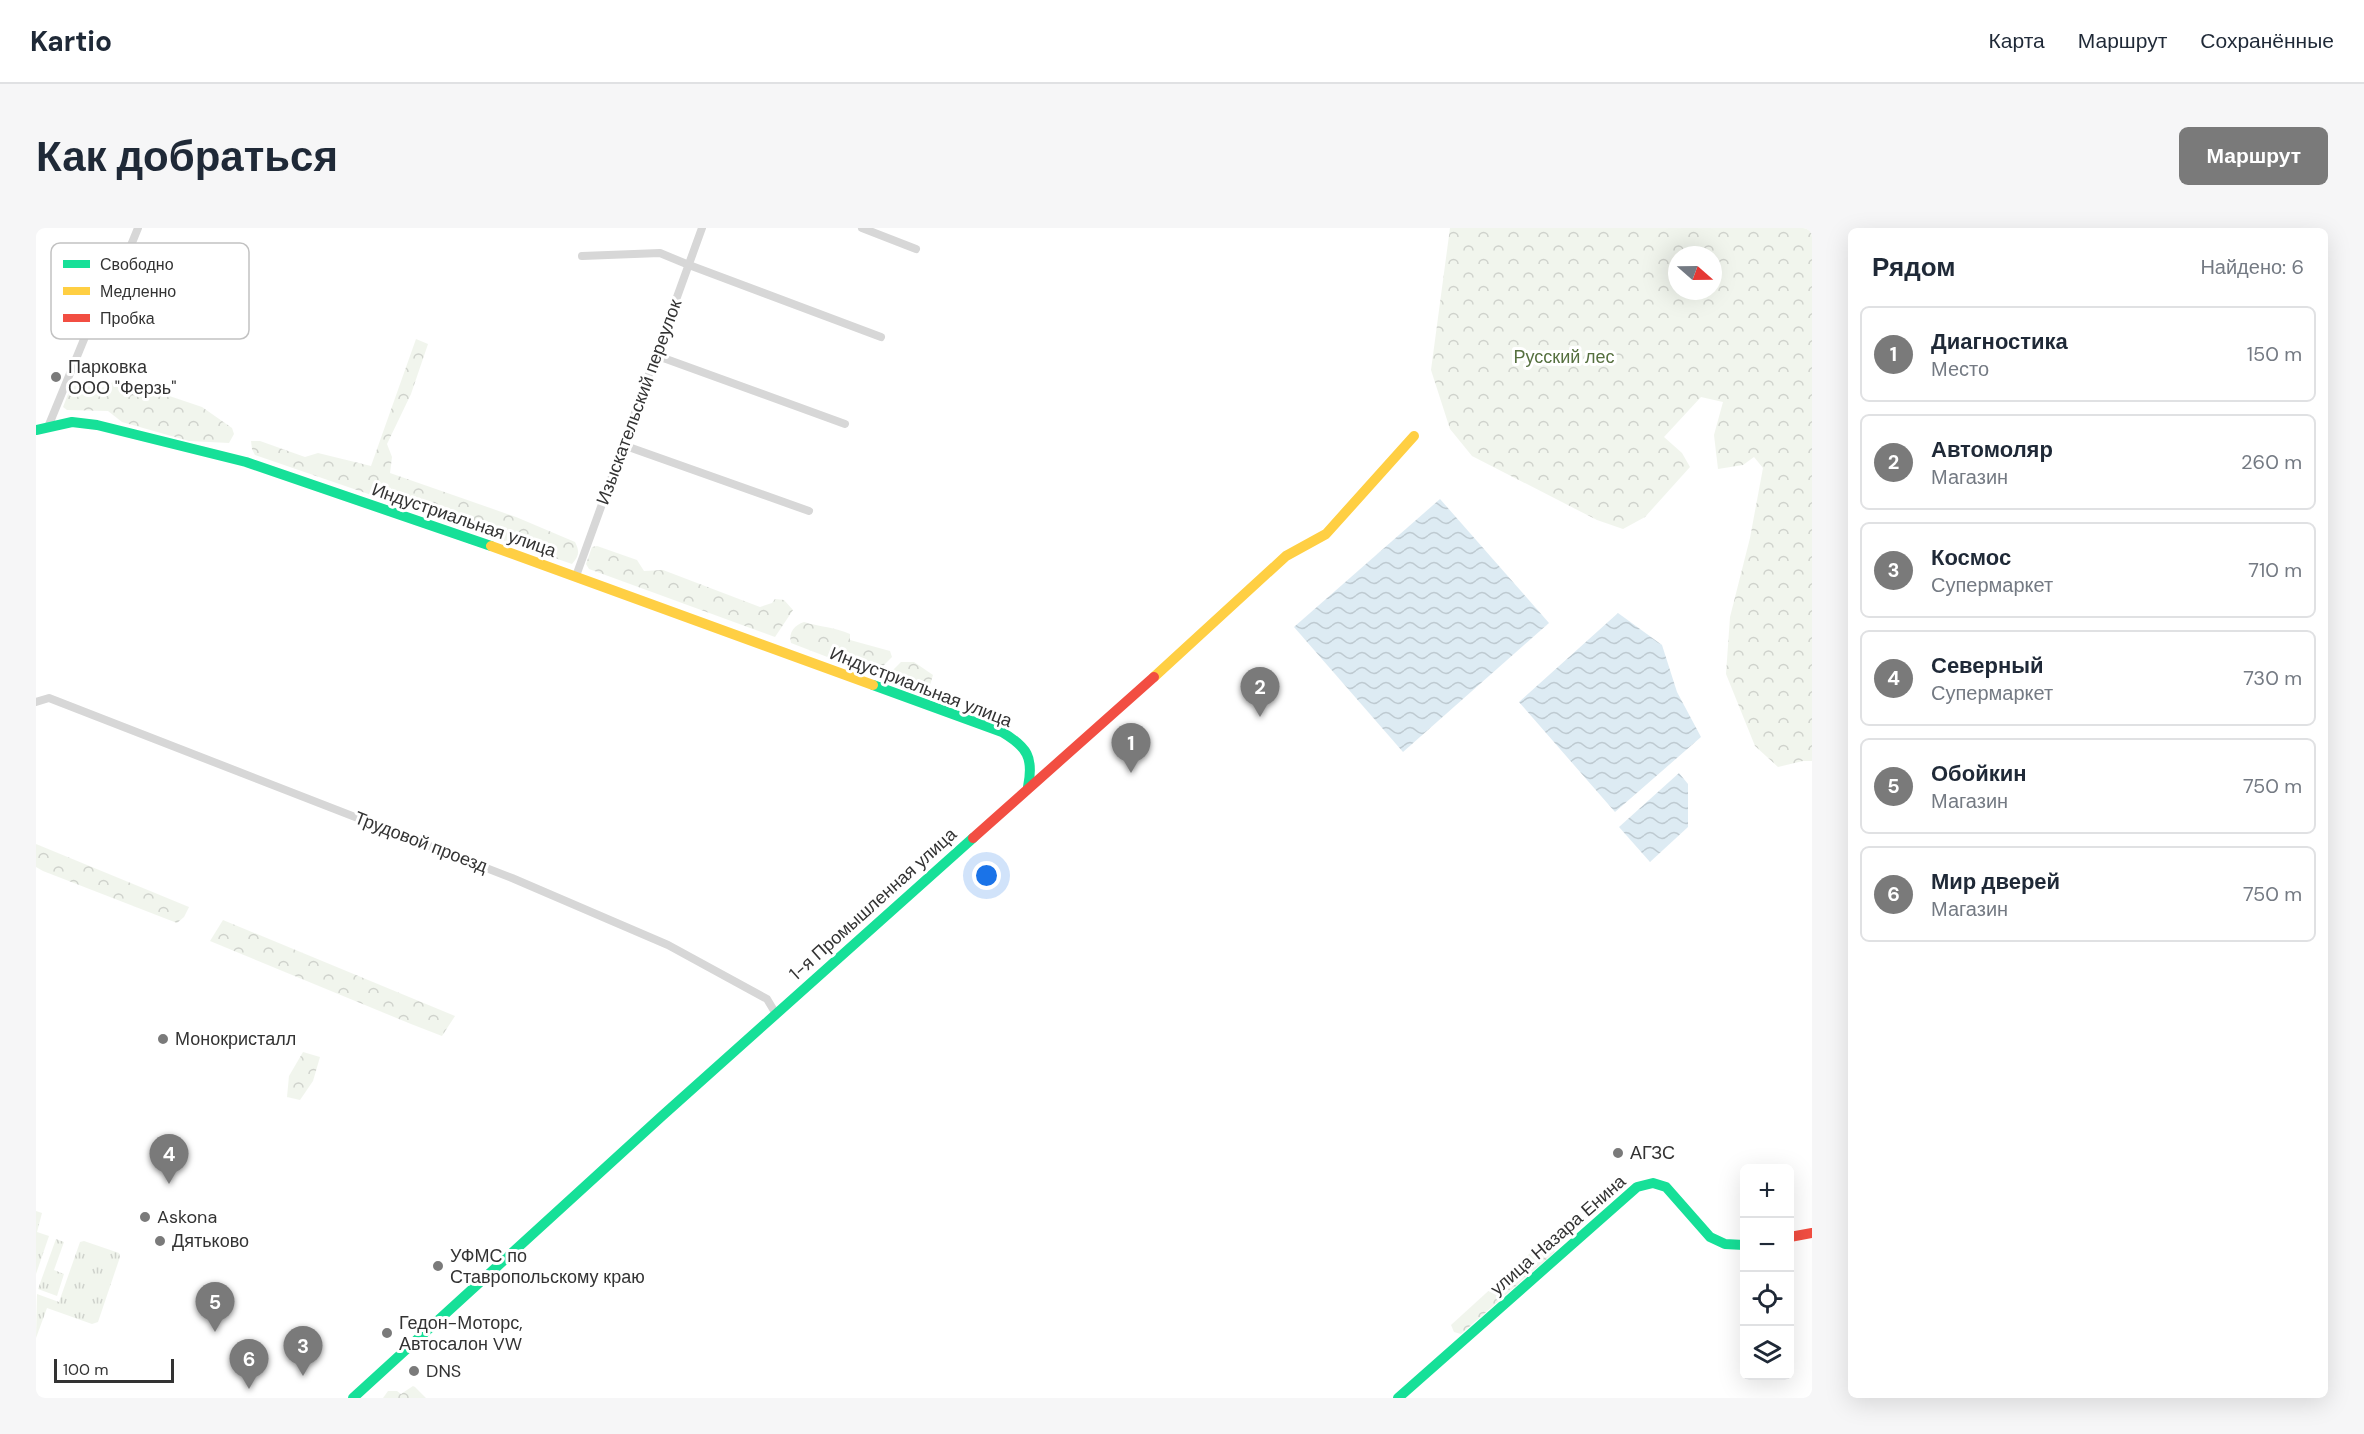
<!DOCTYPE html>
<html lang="ru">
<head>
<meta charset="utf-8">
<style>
	body { margin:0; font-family:"DM Sans",sans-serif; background:#f6f6f7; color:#1f2937 }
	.controls { position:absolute; right:18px; bottom:18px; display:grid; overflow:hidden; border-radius:9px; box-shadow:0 6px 24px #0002 }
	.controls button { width:54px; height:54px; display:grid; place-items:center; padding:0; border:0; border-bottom:2px solid #e0e1e3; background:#fff; color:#1f2937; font:30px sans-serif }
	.compass { position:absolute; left:1632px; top:18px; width:54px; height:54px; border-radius:50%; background:#fff; box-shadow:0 6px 24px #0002; rotate:110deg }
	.scale { position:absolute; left:18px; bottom:15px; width:120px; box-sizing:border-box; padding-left:6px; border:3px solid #333; border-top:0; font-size:16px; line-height:21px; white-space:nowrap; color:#333; -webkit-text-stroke:4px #fff; paint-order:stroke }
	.you { position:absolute; left:951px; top:648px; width:21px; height:21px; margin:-15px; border:4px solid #fff; border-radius:50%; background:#1a73e8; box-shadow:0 0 0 9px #1a73e833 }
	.badge { display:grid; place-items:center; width:39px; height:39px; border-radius:50%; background:#7a7a7a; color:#fff; font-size:20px; font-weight:700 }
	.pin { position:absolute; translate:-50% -50px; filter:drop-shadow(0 2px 3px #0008) }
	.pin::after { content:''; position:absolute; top:32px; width:21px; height:18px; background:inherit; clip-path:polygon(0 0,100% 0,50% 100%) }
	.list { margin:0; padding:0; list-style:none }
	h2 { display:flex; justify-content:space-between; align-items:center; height:78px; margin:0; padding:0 24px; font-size:26px }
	h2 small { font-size:20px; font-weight:400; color:#747a83 }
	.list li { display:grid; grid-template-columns:39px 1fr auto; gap:18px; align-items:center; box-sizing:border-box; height:96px; margin:0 12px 12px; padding:0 12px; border:2px solid #e0e1e3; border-radius:9px }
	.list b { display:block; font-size:22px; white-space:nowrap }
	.list p { margin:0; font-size:20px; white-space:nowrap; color:#747a83 }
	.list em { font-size:20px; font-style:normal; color:#747a83 }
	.icon { flex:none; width:33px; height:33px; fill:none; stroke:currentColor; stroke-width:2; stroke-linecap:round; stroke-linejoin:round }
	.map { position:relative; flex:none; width:1776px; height:1170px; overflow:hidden; border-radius:9px }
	header { display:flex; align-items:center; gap:36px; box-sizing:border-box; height:84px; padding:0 30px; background:#fff; border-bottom:2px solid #e0e1e3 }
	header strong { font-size:28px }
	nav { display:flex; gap:33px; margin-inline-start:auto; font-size:21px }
	.intro { display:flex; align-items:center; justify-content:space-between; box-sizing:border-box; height:144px; padding:0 36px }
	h1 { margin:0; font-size:42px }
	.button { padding:15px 27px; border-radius:9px; background:#7a7a7a; color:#fff; font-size:21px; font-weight:700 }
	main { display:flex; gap:36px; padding:0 36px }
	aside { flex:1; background:#fff; border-radius:9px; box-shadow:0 6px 24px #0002 }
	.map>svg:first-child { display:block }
	.grass { fill:url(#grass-tufts) }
	.forest { fill:url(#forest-crowns); fill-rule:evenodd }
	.water { fill:url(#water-waves) }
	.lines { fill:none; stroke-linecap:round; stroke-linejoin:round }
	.street { stroke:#d7d7d7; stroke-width:8 }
	.fast { stroke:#16e098; stroke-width:10 }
	.slow { stroke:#ffcf43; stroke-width:10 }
	.jam { stroke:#f24e42; stroke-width:10 }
	.poi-dot { fill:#7a7a7a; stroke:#fff; stroke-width:2 }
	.labels { text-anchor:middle; stroke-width:6; stroke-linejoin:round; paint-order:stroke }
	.park-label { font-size:18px; fill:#56703f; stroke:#fff }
	.poi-label { font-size:18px; fill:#333; stroke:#fff; text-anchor:start }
	.street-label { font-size:18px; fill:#333; stroke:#fff }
	.key { fill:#fff; stroke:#c2c2c2; stroke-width:1.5 }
	.key-label { font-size:16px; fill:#333 }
</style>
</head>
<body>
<header>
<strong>Kartio</strong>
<nav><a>Карта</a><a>Маршрут</a><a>Сохранённые</a></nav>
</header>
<div class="intro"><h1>Как добраться</h1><a class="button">Маршрут</a></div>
<main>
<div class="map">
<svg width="1776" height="1170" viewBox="0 0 1776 1170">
	<defs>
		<pattern id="grass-tufts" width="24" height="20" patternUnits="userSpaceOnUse" patternTransform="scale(1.5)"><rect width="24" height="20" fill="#f1f5ed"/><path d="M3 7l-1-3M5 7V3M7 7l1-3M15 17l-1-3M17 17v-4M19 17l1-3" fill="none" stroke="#cfd2cc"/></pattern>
		<pattern id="forest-crowns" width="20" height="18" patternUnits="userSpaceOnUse" patternTransform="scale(1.5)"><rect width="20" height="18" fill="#f1f5ed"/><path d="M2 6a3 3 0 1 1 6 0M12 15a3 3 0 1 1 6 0" fill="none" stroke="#cfd2cc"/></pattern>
		<pattern id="water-waves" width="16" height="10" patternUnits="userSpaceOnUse" patternTransform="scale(1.5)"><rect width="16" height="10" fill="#ddebf3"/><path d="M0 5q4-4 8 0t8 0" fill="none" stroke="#becad1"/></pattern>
	</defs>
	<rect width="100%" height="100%" fill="#fff"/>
	<g class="grass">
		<polygon points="0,983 6,985 1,1004 13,1008 0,1046"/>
		<polygon points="20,1011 28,1014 18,1042 28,1046 21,1068 2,1061"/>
		<polygon points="48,1013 83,1025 84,1029 62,1094 56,1096 11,1080 0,1110 1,1066 23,1074 44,1014"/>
	</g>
	<g class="forest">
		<path d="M 1414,0 L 1776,0 L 1776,533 L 1767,533 L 1742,539 L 1719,518 L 1690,446 L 1694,389 L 1714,310 L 1727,240 L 1718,229 L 1707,237 L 1682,241 L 1678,207 L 1687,174 L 1665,169 L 1628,209 L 1646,225 L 1654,239 L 1609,289 L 1587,301 L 1561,292 L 1436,228 L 1414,201 L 1395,142 ZM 1641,27 L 1677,27 L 1677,63 L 1641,63 Z"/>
		<path d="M 380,111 L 392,116 L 375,166 L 351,216 L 356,229 L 354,245 L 480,289 L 539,314 C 544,324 543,328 536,336 L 219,227 L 216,221 L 215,213 L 224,213 L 269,229 L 282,225 L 335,238 Z"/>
		<polygon points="83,151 166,179 196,200 198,206 193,215 153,213 86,194 72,183 31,182 27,179 36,156 65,160"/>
		<polygon points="561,318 601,332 608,343 627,342 724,379 736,375 739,371 748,372 757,382 739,409 553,341 550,336 556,319"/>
		<path d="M 768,394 C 784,399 799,399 814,406 L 814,412 L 854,423 L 856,429 L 838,447 L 755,415 C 752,404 759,397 768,394 Z"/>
		<polygon points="865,434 878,434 897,447 894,457 888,462 856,450 855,444"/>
		<polygon points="0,616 153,679 148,689 141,695 7,643 0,639"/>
		<polygon points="187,692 419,788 406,808 375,796 174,713"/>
		<polygon points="267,824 284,829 277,853 264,872 251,869 253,848"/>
		<polygon points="1505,1015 1514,1017 1519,1024 1425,1106 1418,1104 1415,1097"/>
		<polygon points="377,1158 379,1159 390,1170 347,1170 352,1163 361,1163 365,1166"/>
	</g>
	<g class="water">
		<polygon points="1404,271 1513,395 1367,524 1258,399"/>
		<polygon points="1582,385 1626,417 1641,464 1665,509 1579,584 1483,474"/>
		<polygon points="1643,545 1652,556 1652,599 1614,634 1583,599"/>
	</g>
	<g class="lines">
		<g class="street">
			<polyline points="826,0 880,21"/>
			<polyline points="546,28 624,25 653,37 845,109"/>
			<polyline points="619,127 809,196"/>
			<polyline points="12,199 51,104 64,67 89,32 102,0"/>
			<polyline points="587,217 773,283"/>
			<polyline points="540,348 666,0"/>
			<polyline points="0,474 13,470 476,650 632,717 731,771 740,786"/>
		</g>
		<g class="fast">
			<polyline points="0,202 36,194 61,197 210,234 455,318"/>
			<path d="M 837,457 L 966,504 C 991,519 998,529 992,559"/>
			<polyline points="317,1170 626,888 937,610"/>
			<polyline points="1362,1170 1601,959 1617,955 1630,959 1674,1009 1689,1016 1708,1017"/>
		</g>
		<g class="slow">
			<polyline points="455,318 837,457"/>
			<polyline points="1118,449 1250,328 1290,306 1378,208"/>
		</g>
		<g class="jam">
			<polyline points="937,610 1118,449"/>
			<polyline points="1754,1009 1776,1005"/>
		</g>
	</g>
	<g class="poi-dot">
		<circle cx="20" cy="149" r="6"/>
		<circle cx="127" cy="811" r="6"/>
		<circle cx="1582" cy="925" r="6"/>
		<circle cx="109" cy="989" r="6"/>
		<circle cx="124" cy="1013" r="6"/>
		<circle cx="402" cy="1038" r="6"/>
		<circle cx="351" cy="1105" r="6"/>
		<circle cx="378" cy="1143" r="6"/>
	</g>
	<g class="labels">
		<g class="park-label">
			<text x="1528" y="135">Русский лес</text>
		</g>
		<g class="poi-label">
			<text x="32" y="145">Парковка<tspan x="32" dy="21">ООО "Ферзь"</tspan></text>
			<text x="139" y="817">Монокристалл</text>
			<text x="1594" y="931">АГЗС</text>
			<text x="121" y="995">Askona</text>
			<text x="136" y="1019">Дятьково</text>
			<text x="414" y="1034">УФМС по<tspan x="414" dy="21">Ставропольскому краю</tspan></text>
			<text x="363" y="1101">Гедон-Моторс,<tspan x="363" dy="21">Автосалон VW</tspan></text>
			<text x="390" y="1149">DNS</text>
		</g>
		<g class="street-label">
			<text transform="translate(603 174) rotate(-70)" y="6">Изыскательский переулок</text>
			<text transform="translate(428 292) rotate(19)" y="6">Индустриальная улица</text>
			<text transform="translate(885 459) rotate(21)" y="6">Индустриальная улица</text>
			<text transform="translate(385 614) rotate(21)" y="6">Трудовой проезд</text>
			<text transform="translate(837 676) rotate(-42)" y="6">1-я Промышленная улица</text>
			<text transform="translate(1522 1007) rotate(-41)" y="6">улица Назара Енина</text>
		</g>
	</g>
	<rect x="15" y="15" width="198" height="96" rx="9" class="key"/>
	<rect x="27" y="32" width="27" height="8" fill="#16e098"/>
	<rect x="27" y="59" width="27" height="8" fill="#ffcf43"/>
	<rect x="27" y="86" width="27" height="8" fill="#f24e42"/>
	<g class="key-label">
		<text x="64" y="42">Свободно</text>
		<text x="64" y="69">Медленно</text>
		<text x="64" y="96">Пробка</text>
	</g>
</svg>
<div class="controls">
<button>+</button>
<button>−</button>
<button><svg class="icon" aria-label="locate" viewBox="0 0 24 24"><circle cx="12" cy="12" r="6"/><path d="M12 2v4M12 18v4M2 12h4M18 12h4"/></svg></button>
<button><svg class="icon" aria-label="layers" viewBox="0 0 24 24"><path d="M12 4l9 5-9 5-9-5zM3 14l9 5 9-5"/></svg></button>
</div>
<svg class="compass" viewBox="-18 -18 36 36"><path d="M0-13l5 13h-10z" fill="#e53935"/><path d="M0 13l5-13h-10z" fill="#747a83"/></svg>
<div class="scale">100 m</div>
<div class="you"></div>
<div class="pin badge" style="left:1095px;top:545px">1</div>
<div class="pin badge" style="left:1224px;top:489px">2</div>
<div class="pin badge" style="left:267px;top:1148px">3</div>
<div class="pin badge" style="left:133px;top:956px">4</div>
<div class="pin badge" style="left:179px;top:1104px">5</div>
<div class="pin badge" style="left:213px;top:1161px">6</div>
</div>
<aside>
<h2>Рядом<small>Найдено: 6</small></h2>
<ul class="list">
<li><span class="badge">1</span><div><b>Диагностика</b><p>Место</p></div><em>150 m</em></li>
<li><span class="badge">2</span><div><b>Автомоляр</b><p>Магазин</p></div><em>260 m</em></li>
<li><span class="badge">3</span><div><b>Космос</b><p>Супермаркет</p></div><em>710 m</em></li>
<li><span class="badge">4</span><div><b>Северный</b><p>Супермаркет</p></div><em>730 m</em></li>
<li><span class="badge">5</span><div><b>Обойкин</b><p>Магазин</p></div><em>750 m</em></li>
<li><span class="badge">6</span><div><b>Мир дверей</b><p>Магазин</p></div><em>750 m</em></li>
</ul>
</aside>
</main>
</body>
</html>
